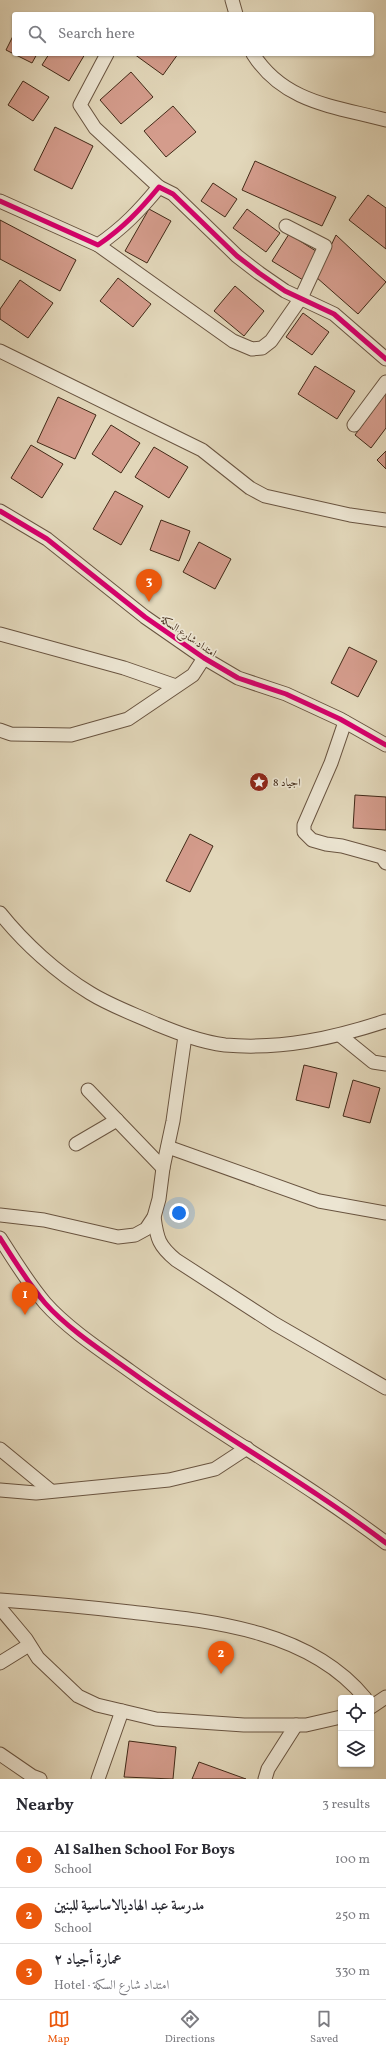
<!DOCTYPE html>
<html lang="en">
<head>
<meta charset="utf-8">
<style>
	body { margin:0; font-family:Vollkorn,Amiri,serif; background:#f2f2f3; color:#2b2b33 }
	.controls { position:absolute; right:12px; bottom:12px; display:grid; overflow:hidden; border-radius:4px; box-shadow:0 1px 3px #0004 }
	.controls button { width:36px; height:36px; display:grid; place-items:center; padding:0; border:0; border-bottom:1px solid #e1e1e2; background:#fff; color:#2b2b33; font:20px sans-serif }
	.you { position:absolute; left:179px; top:1213px; width:14px; height:14px; margin:-10px; border:3px solid #fff; border-radius:50%; background:#1a73e8; box-shadow:0 0 0 6px #1a73e833 }
	.badge { display:grid; place-items:center; width:26px; height:26px; border-radius:50%; background:#ea580c; color:#fff; font-size:13px; font-weight:700 }
	.pin { position:absolute; translate:-50% -33px; filter:drop-shadow(0 1px 2px #0008) }
	.pin::after { content:''; position:absolute; top:21px; width:14px; height:12px; background:inherit; clip-path:polygon(0 0,100% 0,50% 100%) }
	.list { margin:0; padding:0; list-style:none }
	h2 { display:flex; justify-content:space-between; align-items:center; height:52px; margin:0; padding:0 16px; font-size:17px }
	h2 small { font-size:13px; font-weight:400; color:#7c7c81 }
	.list li { display:grid; grid-template-columns:26px 1fr auto; gap:12px; align-items:center; box-sizing:border-box; height:56px; padding:0 16px; border-top:1px solid #e1e1e2 }
	.list b { display:block; font-size:15px; white-space:nowrap }
	.list p { margin:0; font-size:13px; white-space:nowrap; color:#7c7c81 }
	.list em { font-size:13px; font-style:normal; color:#7c7c81 }
	.icon { flex:none; width:22px; height:22px; fill:none; stroke:currentColor; stroke-width:2; stroke-linecap:round; stroke-linejoin:round }
	.map { position:relative; flex:none; width:386px; height:1779px; overflow:hidden }
	.search { position:absolute; background:#fff; box-shadow:0 1px 3px #0004; left:12px; right:12px; top:12px; height:44px; display:flex; align-items:center; gap:10px; box-sizing:border-box; padding:0 14px; border-radius:4px; color:#7c7c81; font-size:15px }
	.sheet { height:220px; background:#fff }
	nav { display:flex; justify-content:space-around; align-items:center; box-sizing:border-box; height:56px; border-top:1px solid #e1e1e2; background:#fff; font-size:11px; color:#7c7c81 }
	nav a { display:grid; justify-items:center; gap:2px }
	nav .on { color:#ea580c }
	.map>svg:first-child { display:block }
	.building { fill:#d49c8c; stroke:#412917 }
	.lines { fill:none; stroke-linecap:round; stroke-linejoin:round }
	.minor-casing { stroke:#695440; stroke-width:15 }
	.minor { stroke:#ece5d2; stroke-width:13 }
	.cycleway-casing { stroke:#ece5d2; stroke-width:8 }
	.cycleway { stroke:#d6006c; stroke-width:5 }
	.labels { text-anchor:middle; stroke-width:3.5; stroke-linejoin:round; paint-order:stroke }
	.street-label { font-size:11px; fill:#412917; stroke:#ece5d2 }
	.poi-label { font-size:11px; fill:#412917; stroke:#ece5d2; text-anchor:start }
</style>
</head>
<body>
<div class="map">
<svg width="386" height="1779" viewBox="0 0 386 1779">
	<rect width="100%" height="100%" fill="#e2d7ba"/>
	<filter id="stains"><feTurbulence type="fractalNoise" baseFrequency=".005" numOctaves="4"/><feColorMatrix values="0 0 0 0 .2 0 0 0 0 .09 0 0 0 0 .02 0 0 0 .5 -.17"/></filter>
	<radialGradient id="worn" r=".72"><stop offset=".6" stop-color="#630" stop-opacity="0"/><stop offset="1" stop-color="#630" stop-opacity=".3"/></radialGradient>
	<g class="building">
		<polygon points="14,34 14,54 37,54 32,63 6,50"/>
		<polygon points="49,54 85,54 69,81 42,65"/>
		<polygon points="134,54 178,54 163,75"/>
		<polygon points="131,72 153,97 121,124 100,100"/>
		<polygon points="23,81 49,97 33,121 8,105"/>
		<polygon points="173,106 196,132 166,157 144,131"/>
		<polygon points="55,127 93,146 72,189 34,170"/>
		<polygon points="255,161 336,197 322,226 242,190"/>
		<polygon points="213,183 237,199 225,217 201,201"/>
		<polygon points="368,195 386,208 386,249 349,220"/>
		<polygon points="149,209 171,221 147,263 125,251"/>
		<polygon points="247,209 280,233 266,252 233,228"/>
		<polygon points="0,220 76,260 60,291 0,259"/>
		<polygon points="289,234 319,253 303,280 272,261"/>
		<polygon points="336,235 386,282 358,314 316,277"/>
		<polygon points="118,278 151,304 133,327 100,301"/>
		<polygon points="20,280 53,303 28,338 0,319 0,309"/>
		<polygon points="235,286 264,311 244,336 214,311"/>
		<polygon points="303,313 329,332 312,355 286,337"/>
		<polygon points="315,366 355,391 337,419 298,394"/>
		<polygon points="386,393 386,428 371,448 355,435"/>
		<polygon points="58,397 96,415 75,459 37,442"/>
		<polygon points="111,425 140,443 121,473 92,454"/>
		<polygon points="31,445 63,464 42,498 11,478"/>
		<polygon points="154,447 188,467 169,498 135,477"/>
		<polygon points="386,451 386,469 377,460"/>
		<polygon points="115,491 143,506 121,545 93,529"/>
		<polygon points="161,520 190,531 179,561 150,550"/>
		<polygon points="199,542 231,559 215,589 183,572"/>
		<polygon points="349,647 377,661 358,697 331,683"/>
		<polygon points="355,795 386,797 386,830 353,828"/>
		<polygon points="190,834 213,846 190,892 166,881"/>
		<polygon points="304,1065 337,1073 329,1108 296,1100"/>
		<polygon points="353,1080 380,1088 370,1123 343,1116"/>
		<polygon points="129,1741 176,1747 173,1779 124,1777"/>
		<polygon points="199,1762 246,1779 192,1779"/>
	</g>
	<g class="lines">
		<g class="minor-casing">
			<g id="minor">
				<polyline points="232,0 236,14"/>
				<polyline points="107,54 80,105 95,128 159,187"/>
				<path d="M 253,54 C 284,103 334,106 386,120"/>
				<path d="M 0,201 L 98,245 C 123,228 140,210 159,187 L 173,194 L 237,256 L 259,273 L 285,291 L 334,314 L 386,359"/>
				<polyline points="98,245 233,341 252,349 262,348 271,341 301,298 325,246 286,226"/>
				<polyline points="0,351 202,450 250,488 265,496 350,515 386,520"/>
				<polyline points="354,425 386,382"/>
				<polyline points="0,511 47,539 145,617 204,658 238,678 286,694 340,719 386,745"/>
				<polyline points="0,634 124,668 176,686"/>
				<polyline points="345,722 331,763 304,825 304,832 312,840 326,844 342,846 382,857 386,863"/>
				<polyline points="0,730 11,734 71,735 128,719 193,675 204,658"/>
				<path d="M 0,913 C 24,943 57,973 90,993 C 111,1006 134,1014 156,1024 C 178,1033 201,1042 225,1045 C 281,1050 334,1038 386,1021"/>
				<polyline points="341,1036 373,1062 386,1064"/>
				<polyline points="88,1090 163,1168"/>
				<polyline points="76,1144 117,1120"/>
				<polyline points="168,1147 319,1201 386,1213"/>
				<polyline points="0,1215 44,1220 118,1237 135,1235 146,1229 154,1217 159,1199 163,1168 173,1121 185,1036"/>
				<path d="M 154,1217 C 157,1239 159,1246 176,1260 L 275,1324 L 386,1388"/>
				<path d="M 0,1238 C 14,1260 28,1283 45,1303 C 67,1328 102,1351 130,1371 C 213,1431 304,1481 386,1543"/>
				<polyline points="0,1449 51,1491"/>
				<polyline points="0,1490 36,1493 169,1480 215,1469 247,1448"/>
				<path d="M 0,1600 C 43,1603 87,1607 130,1612 C 212,1621 309,1630 365,1698"/>
				<polyline points="0,1608 26,1639 38,1658 78,1696 97,1705 156,1719 244,1725 306,1725 341,1717"/>
				<polyline points="0,1663 29,1645"/>
				<polyline points="371,1707 386,1697"/>
				<polyline points="0,1754 32,1776 40,1779"/>
				<polyline points="98,1779 122,1711"/>
				<polyline points="265,1779 268,1769 296,1725"/>
			</g>
		</g>
		<use href="#minor" class="minor"/>
		<g class="cycleway-casing">
			<g id="cycleway">
				<path d="M 0,201 L 98,245 C 123,228 140,210 159,187 L 173,194 L 237,256 L 259,273 L 285,291 L 334,314 L 386,359"/>
				<polyline points="0,511 47,539 145,617 204,658 238,678 286,694 340,719 386,745"/>
				<path d="M 0,1238 C 14,1260 28,1283 45,1303 C 67,1328 102,1351 130,1371 C 213,1431 304,1481 386,1543"/>
			</g>
		</g>
		<use href="#cycleway" class="cycleway"/>
	</g>
	<defs>
		<g id="sight-disc" transform="scale(1)"><circle r="9.5" fill="#8f2418" stroke="#ece5d2"/><path d="M0-6L1.8-2.2L6-1.7L2.9 1.2L3.7 5.4L0 3.3L-3.7 5.4L-2.9 1.2L-6-1.7L-1.8-2.2Z" fill="#fff"/></g>
	</defs>
	<g fill-rule="evenodd">
		<use href="#sight-disc" x="259" y="782"/>
	</g>
	<g class="labels">
		<g class="street-label">
			<text transform="translate(189 636) rotate(34)" y="4">امتداد شارع السكة</text>
		</g>
		<g class="poi-label">
			<text x="273" y="786">اجياد 8</text>
		</g>
	</g>
	<rect width="100%" height="100%" filter="url(#stains)"/>
	<rect width="100%" height="100%" fill="url(#worn)"/>
</svg>
<div class="controls">
<button><svg class="icon" aria-label="locate" viewBox="0 0 24 24"><circle cx="12" cy="12" r="6"/><path d="M12 2v4M12 18v4M2 12h4M18 12h4"/></svg></button>
<button><svg class="icon" aria-label="layers" viewBox="0 0 24 24"><path d="M12 4l9 5-9 5-9-5zM3 14l9 5 9-5"/></svg></button>
</div>
<div class="you"></div>
<div class="pin badge" style="left:25px;top:1315px">1</div>
<div class="pin badge" style="left:221px;top:1674px">2</div>
<div class="pin badge" style="left:149px;top:602px">3</div>
<div class="search"><svg class="icon" aria-label="search" viewBox="0 0 24 24"><circle cx="10" cy="10" r="6"/><path d="M15 15l6 6"/></svg>Search here</div>
</div>
<section class="sheet">
<h2>Nearby<small>3 results</small></h2>
<ul class="list">
<li><span class="badge">1</span><div><b>Al Salhen School For Boys</b><p>School</p></div><em>100 m</em></li>
<li><span class="badge">2</span><div><b>مدرسة عبد الهاديالاساسية للبنين</b><p>School</p></div><em>250 m</em></li>
<li><span class="badge">3</span><div><b>عمارة أجياد ٢</b><p>Hotel · امتداد شارع السكة</p></div><em>330 m</em></li>
</ul>
</section>
<nav>
<a class="on"><svg class="icon" aria-label="map" viewBox="0 0 24 24"><path d="M3 6l6-2 6 2 6-2v14l-6 2-6-2-6 2zM9 4v14M15 6v14"/></svg>Map</a>
<a><svg class="icon" aria-label="directions" viewBox="0 0 24 24"><path d="M12 3l9 9-9 9-9-9zM9 14v-3h6M13 9l2 2-2 2"/></svg>Directions</a>
<a><svg class="icon" aria-label="saved" viewBox="0 0 24 24"><path d="M7 4h10v16l-5-4-5 4z"/></svg>Saved</a>
</nav>
</body>
</html>
